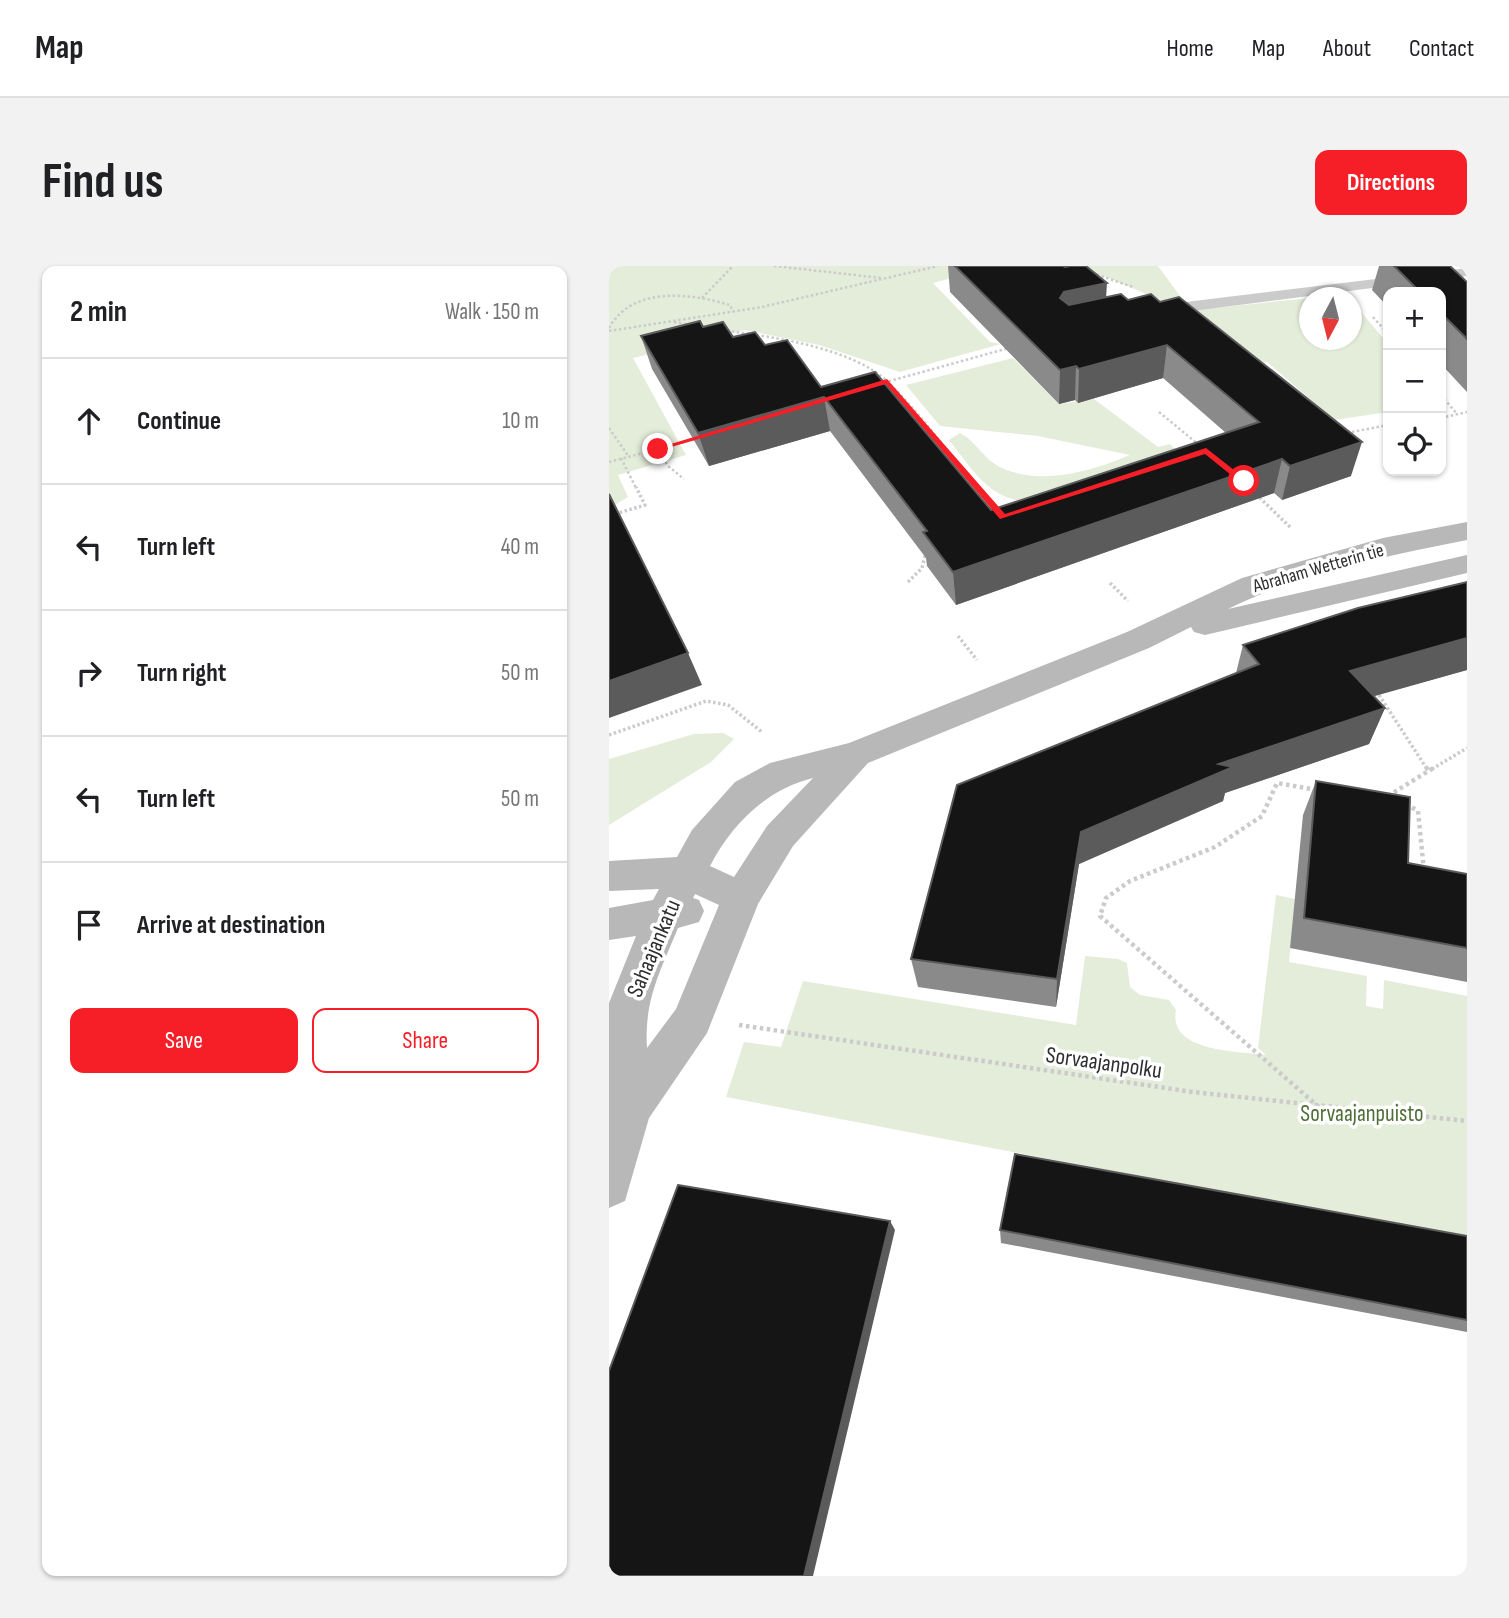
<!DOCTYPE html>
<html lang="en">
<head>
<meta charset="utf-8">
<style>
	body { margin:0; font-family:"Sofia Sans Condensed",sans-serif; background:#f2f2f2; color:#202124 }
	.controls { position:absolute; right:21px; top:21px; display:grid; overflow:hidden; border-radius:14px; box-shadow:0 2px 5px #0004 }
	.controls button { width:63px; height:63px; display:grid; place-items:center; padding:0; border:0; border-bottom:2px solid #e0e0e0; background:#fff; color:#202124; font:35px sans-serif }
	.compass { position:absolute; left:690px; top:21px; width:63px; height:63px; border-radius:50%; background:#fff; box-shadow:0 2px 5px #0004; rotate:187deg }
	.stop { position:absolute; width:21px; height:21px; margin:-16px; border:5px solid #f61f27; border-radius:50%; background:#fff }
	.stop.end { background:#f61f27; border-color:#fff; box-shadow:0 2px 7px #0008 }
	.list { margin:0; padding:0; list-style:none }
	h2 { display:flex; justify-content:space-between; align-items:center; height:91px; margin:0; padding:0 28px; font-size:30px }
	h2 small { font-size:23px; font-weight:400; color:#757577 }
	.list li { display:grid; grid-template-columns:46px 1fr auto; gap:21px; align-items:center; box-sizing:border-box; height:126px; padding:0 28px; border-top:2px solid #e0e0e0 }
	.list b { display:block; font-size:26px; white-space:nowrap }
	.list em { font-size:23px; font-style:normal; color:#757577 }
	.actions { display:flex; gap:14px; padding:21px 28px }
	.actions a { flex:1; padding:16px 0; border:2px solid #f61f27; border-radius:14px; text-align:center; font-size:24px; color:#f61f27 }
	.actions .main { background:#f61f27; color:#fff }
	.icon { flex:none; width:38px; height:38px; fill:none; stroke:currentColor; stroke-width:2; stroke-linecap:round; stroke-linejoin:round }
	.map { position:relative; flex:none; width:858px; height:1310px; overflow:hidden; border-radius:14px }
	header { display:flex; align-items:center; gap:42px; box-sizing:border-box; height:98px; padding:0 35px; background:#fff; border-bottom:2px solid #e0e0e0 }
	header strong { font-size:33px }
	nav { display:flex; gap:38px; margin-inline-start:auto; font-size:24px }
	.intro { display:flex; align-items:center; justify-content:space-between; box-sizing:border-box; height:168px; padding:0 42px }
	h1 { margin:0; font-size:49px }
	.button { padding:18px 32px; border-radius:14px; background:#f61f27; color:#fff; font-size:24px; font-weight:700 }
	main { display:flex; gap:42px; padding:0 42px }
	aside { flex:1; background:#fff; border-radius:14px; box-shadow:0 2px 5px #0004 }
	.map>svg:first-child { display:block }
	.green { fill:#e4edda }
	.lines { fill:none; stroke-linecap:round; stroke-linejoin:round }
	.path-far2 { stroke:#cbcbcb; stroke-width:2.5; stroke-dasharray:2.5 2.5; stroke-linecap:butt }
	.path-far1 { stroke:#cbcbcb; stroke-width:3.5; stroke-dasharray:2.5 2.5; stroke-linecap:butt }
	.path { stroke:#cbcbcb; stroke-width:4.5; stroke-dasharray:3.5 3.5; stroke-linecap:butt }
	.lane { fill:#cbcbcb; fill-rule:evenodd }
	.secondary { fill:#b8b8b8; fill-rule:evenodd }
	.wall { fill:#8a8a8a }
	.shaded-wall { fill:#5b5b5b }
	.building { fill:#151515; stroke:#5b5b5b; stroke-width:2 }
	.route { fill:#f61f27 }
	.labels { text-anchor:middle; stroke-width:7; stroke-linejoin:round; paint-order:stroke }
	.far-street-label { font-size:19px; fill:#2e2e2e; stroke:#fff }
	.street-label { font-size:23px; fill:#2e2e2e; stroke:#fff }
	.park-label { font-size:23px; fill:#4f6f37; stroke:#fff }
</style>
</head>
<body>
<header>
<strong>Map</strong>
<nav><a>Home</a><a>Map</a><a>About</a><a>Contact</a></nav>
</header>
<div class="intro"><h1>Find us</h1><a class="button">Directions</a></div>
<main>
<aside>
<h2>2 min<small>Walk · 150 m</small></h2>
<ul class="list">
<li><svg class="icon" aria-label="ahead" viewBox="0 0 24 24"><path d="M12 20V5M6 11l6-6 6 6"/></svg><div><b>Continue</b></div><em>10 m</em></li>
<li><svg class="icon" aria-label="left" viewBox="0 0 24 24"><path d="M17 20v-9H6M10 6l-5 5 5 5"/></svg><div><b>Turn left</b></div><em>40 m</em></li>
<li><svg class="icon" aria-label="right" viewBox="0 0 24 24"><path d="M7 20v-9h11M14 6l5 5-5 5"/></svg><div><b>Turn right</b></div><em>50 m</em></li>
<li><svg class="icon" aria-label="left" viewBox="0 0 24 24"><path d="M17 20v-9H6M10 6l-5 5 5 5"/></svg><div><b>Turn left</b></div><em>50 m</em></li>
<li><svg class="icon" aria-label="arrive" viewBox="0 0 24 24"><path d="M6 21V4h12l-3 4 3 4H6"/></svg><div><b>Arrive at destination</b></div></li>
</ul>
<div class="actions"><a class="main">Save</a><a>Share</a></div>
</aside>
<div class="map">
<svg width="858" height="1310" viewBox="0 0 858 1310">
	<rect width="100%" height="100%" fill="#fff"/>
	<g class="green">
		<polygon points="0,0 387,0 324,17 381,76 392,78 291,106 210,79 136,64 24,92 77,189 9,209 19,231 4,240 0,239"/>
		<polygon points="458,0 549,0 574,34 556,36 500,12"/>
		<polygon points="701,32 701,74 743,74 743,35 779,78 779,146 725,154 658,96 644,95 584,44"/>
		<path d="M 404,92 L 450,138 L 485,133 L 549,181 L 561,178 L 569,186 L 413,235 C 378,231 361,200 340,174 L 351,167 C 367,175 376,195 393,202 C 433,220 483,205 521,189 L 429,170 L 331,160 L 297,119 Z"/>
		<polygon points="114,467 125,473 102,496 0,559 0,493 85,468"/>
		<path d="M 667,629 L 686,633 L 680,696 L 758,710 L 757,740 L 774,743 L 775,714 L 858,730 L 858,973 L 117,831 L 135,776 L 172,781 L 194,715 L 467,759 L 476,690 L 509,693 L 518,697 L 521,721 L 531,729 L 560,734 L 567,744 C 559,786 628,785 657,789 L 649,782 Z"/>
	</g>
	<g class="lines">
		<g class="path-far2">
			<polyline points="165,0 273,12"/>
			<polyline points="483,7 524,21"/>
			<polyline points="93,32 124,0"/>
			<polyline points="764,51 779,68"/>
			<polyline points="65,56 81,59"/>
			<path d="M 0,62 C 23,20 81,27 121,39 L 124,46"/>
			<polyline points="0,65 153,41 329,0"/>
			<path d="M 118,65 C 166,71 243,82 279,116 C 312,148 340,188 369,222"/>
			<polyline points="270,118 400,82"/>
			<polyline points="832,129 848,148"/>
			<polyline points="550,146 590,179"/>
			<polyline points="832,152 858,146"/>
			<polyline points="0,162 20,191"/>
			<polyline points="738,167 779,159"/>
			<polyline points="49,183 59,200 75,213"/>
			<polyline points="12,192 27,222"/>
			<polyline points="0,196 87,173"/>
		</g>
		<g class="path-far1">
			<polyline points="367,221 389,246"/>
			<polyline points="647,228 682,262"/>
			<polyline points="6,248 36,239 27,221"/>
			<polyline points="299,316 313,302 317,286"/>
			<polyline points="501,317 519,335"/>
			<polyline points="349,370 368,394"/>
			<polyline points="770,429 818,503"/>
			<polyline points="0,469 97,435 119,439 153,466"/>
			<polyline points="823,503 858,482"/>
		</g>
		<g class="path">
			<polyline points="817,501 819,504"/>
			<polyline points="708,524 668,517 653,550 606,581 521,615 497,632 491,650 711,842"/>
			<polyline points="779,530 826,501"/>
			<polyline points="797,538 809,545 815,605"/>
			<polyline points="130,759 584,826 858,855"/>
		</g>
		<polygon class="lane" points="858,2 858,10 544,50 536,45 544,40"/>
		<path class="secondary" d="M 858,256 L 858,274 C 777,290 693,307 619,343 L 858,289 L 858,307 L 596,369 L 585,366 L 582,361 L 540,382 L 259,497 L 184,580 L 149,638 L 98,767 L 40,852 L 16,935 L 0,942 L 0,737 L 27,670 L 0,674 L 0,642 L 44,634 L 50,623 L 0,625 L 0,595 L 68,591 L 83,564 L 126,516 L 161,497 L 240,477 L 518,366 L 633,312 L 774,272 ZM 204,512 L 158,560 L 125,611 L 101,600 C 123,558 158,523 204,512 ZM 86,628 L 110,639 L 67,743 L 38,782 C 35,734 51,706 69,662 L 90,656 L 95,645 L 90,634 L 84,632 Z"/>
	</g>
	<g class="wall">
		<polygon points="339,0 454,0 742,210 673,234 665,227 347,339 318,300 317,292 221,165 100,200 43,103 32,70 94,61 124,71 156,79 382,244 617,167 554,112 469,137 466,134 450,138 341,26"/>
		<polygon points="770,0 841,0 858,16 858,126 832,98 832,26 779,26 779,41 763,24"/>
		<polygon points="858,316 858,404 764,430 776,442 760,478 616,527 614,535 470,598 447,741 309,721 302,693 627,407 634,379"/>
		<polygon points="707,515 799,597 858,608 858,716 681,682 694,549"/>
		<polygon points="391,964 858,970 858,1066 392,977"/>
	</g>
	<g class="shaded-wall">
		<polygon points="498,17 496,50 454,59 451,32 455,26"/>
		<polygon points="558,79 554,112 469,137 470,103"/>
		<polygon points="467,100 466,134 450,138 451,104"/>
		<polygon points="215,131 221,165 100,200 89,167"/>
		<polygon points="753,176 742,210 673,234 681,200"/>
		<polygon points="673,193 665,227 347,339 344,306"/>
		<polygon points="858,372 858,404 727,441 741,405"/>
		<polygon points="79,387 93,419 0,452 0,415"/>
		<polygon points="776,442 760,478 616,527 614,535 470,598 447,741 448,713 472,566 610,498"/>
		<polygon points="281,955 286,964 204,1310 195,1310"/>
	</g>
	<g class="building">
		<polygon points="346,0 454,0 456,1 461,0 477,0 498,17 455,26 451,32 460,39 512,28 519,34 542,28 551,36 570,31 753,176 681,200 673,193 344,306 314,266 318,265 215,131 89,167 32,70 91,55 94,61 114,56 124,71 146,66 156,79 178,74 212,121 266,106 382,244 650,156 558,79 470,103 467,100 451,104"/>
		<polygon points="785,0 841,0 858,16 858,73 832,47 832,26 811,26"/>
		<polygon points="0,228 79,387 0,415"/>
		<polygon points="858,316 858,372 741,405 776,442 610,498 624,501 472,566 448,713 302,693 348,519 650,398 634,379 749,342"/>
		<polygon points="707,515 801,531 799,597 858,608 858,682 695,652"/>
		<polygon points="406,888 858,970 858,1054 391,964"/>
		<polygon points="69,919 281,955 195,1310 0,1310 0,1105"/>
	</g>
	<polygon class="route" points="278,113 396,248 597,182 639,215 632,217 596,188 391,253 277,118 52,184 45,183"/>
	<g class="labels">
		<g class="far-street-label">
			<text transform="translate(709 301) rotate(-16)" y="7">Abraham Wetterin tie</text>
		</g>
		<g class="street-label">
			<text transform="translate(44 682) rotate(-67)" y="8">Sahaajankatu</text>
			<text transform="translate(495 796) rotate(8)" y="8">Sorvaajanpolku</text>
		</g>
		<g class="park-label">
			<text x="753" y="855">Sorvaajanpuisto</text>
		</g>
	</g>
</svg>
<div class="controls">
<button>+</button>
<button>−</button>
<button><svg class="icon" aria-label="locate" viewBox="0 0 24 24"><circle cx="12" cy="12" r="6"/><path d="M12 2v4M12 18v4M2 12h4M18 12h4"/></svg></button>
</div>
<svg class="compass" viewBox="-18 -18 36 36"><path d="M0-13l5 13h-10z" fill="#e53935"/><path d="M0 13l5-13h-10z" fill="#757577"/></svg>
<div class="stop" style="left:635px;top:215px"></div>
<div class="stop end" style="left:49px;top:183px"></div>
</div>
</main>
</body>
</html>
